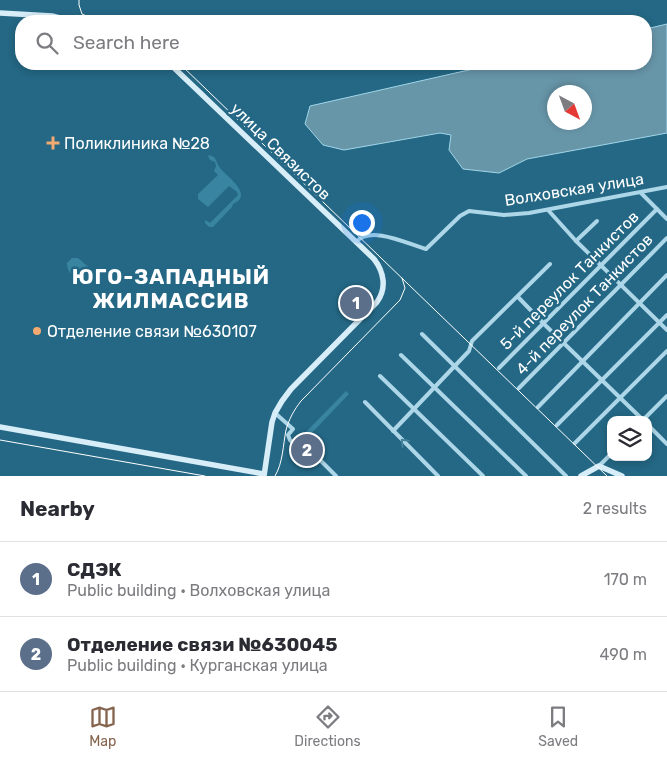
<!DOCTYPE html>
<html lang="en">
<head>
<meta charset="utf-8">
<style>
	body { margin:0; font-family:Rubik,sans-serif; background:#f7f7f7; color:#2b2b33 }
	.controls { position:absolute; right:15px; bottom:15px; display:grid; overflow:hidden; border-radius:10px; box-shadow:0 2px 8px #0003 }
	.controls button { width:45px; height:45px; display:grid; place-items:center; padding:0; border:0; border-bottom:1px solid #e1e1e2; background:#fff; color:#2b2b33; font:25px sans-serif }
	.compass { position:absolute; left:547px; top:85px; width:45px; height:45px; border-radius:50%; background:#fff; box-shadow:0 2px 8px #0003; rotate:139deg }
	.you { position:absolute; left:361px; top:222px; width:18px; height:18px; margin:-12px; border:4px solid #fff; border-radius:50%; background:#1a73e8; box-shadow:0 0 0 8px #1a73e833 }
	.badge { display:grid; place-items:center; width:32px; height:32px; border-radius:50%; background:#85644e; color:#fff; font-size:16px; font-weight:700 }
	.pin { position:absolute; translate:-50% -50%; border:2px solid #fff; box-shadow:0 1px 5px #0006 }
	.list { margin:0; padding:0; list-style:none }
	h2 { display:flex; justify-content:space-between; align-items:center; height:65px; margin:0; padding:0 20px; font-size:21px }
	h2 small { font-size:16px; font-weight:400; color:#7c7c81 }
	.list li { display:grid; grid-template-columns:32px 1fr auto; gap:15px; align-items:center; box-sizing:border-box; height:75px; padding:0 20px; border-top:1px solid #e1e1e2 }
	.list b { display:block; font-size:19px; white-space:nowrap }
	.list p { margin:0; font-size:16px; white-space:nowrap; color:#7c7c81 }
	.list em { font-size:16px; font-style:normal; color:#7c7c81 }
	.icon { flex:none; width:28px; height:28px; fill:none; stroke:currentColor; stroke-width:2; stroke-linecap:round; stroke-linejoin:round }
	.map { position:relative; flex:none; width:667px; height:476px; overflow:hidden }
	.search { position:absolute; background:#fff; box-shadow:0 2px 8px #0003; left:15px; right:15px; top:15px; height:55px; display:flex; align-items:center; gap:12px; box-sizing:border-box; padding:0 18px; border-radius:20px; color:#7c7c81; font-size:19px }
	.sheet { height:215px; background:#fff }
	nav { display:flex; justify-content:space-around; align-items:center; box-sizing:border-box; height:70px; border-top:1px solid #e1e1e2; background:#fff; font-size:14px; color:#7c7c81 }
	nav a { display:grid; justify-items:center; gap:2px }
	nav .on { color:#85644e }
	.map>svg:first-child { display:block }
	.green { fill:#3884a1 }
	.water { fill:#6896a9; stroke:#a1d6e9; fill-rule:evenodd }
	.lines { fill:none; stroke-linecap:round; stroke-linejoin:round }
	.street { stroke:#add7e8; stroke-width:4 }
	.secondary { stroke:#d7edf7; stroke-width:5.5 }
	.tram { stroke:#fff; stroke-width:1 }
	.oneway { stroke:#46849e }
	.poi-dot { fill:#f3aa70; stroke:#246885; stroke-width:2 }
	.labels { text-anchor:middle; stroke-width:5; stroke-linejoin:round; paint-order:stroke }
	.poi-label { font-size:16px; fill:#fff; stroke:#246885; text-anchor:start }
	.street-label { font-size:16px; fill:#fff; stroke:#246885 }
	.district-label { font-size:21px; font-weight:bold; letter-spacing:1px; fill:#fff; stroke:#246885 }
</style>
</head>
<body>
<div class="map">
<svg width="667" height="476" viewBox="0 0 667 476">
	<rect width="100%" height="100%" fill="#246885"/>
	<g class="green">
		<path d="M 209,155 L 214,157 C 217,161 217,164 220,168 C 226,176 255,195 233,204 L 232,207 L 213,227 L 209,227 L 205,223 L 205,220 L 210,223 L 238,195 L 237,192 L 229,186 L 208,207 L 198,199 L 198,194 L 218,175 L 214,171 L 216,166 L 215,162 L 210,160 L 208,156 Z"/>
		<path d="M 72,258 L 78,258 L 93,271 L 95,277 C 94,284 90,286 84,285 C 76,280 66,272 67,263 Z"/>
		<polygon points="346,391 349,394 306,439 303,435"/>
	</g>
	<path class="water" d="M 667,24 L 667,133 L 527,159 L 499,173 L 463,169 L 449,150 L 451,135 L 440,133 L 344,150 L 323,145 L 305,124 L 310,106 L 495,64 L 646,64 L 646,29 ZM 554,92 L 584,92 L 584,122 L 554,122 Z"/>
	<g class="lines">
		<g class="street">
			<polyline points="641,193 667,219"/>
			<polyline points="548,210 576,241 667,330"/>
			<polyline points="576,241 597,221"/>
			<path d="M 356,242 C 371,225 408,244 426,249 L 460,216 L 469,211 L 504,215 L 529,213 L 667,187"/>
			<polyline points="518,297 544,324 643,420"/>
			<polyline points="422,334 566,476"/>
			<polyline points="401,355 526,476"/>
			<polyline points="499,368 657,209"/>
			<polyline points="380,376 483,476"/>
			<polyline points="519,388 667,238"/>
			<polyline points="365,402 438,476"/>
			<polyline points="538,407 667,275"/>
			<polyline points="275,413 293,429 288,435 290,440 310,459 314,454 336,476"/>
			<polyline points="643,420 667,396"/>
			<polyline points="557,425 667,315"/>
			<polyline points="648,425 667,444"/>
			<polyline points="393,431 469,351 472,341 550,264"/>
			<polyline points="575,443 667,351"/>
			<polyline points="599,466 611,454"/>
		</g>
		<g class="secondary">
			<polyline points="0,13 52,16 71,21"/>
			<path d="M 170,64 L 374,259 C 384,272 387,288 377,302 L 291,389 L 282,401 L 275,413 L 272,422 L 264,476"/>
			<polyline points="0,427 264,474"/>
			<polyline points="581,476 599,466 622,476"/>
		</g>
		<g class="tram">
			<polyline points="79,0 79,5 82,14 98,21"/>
			<polyline points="180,64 607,476"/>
			<polyline points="0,440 205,476"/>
			<path d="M 275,476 C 283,463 283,445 286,430 C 289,419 294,410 301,401 L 400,300 L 405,288 L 402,278"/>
		</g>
	</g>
	<defs><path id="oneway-chevron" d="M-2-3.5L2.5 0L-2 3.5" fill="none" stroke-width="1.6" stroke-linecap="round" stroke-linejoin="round" transform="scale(1.25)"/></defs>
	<use class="oneway" href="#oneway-chevron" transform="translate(404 442) rotate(-135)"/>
	<g class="poi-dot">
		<path d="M50.5 135.5h5v5h5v5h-5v5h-5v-5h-5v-5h5z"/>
		<circle cx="37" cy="331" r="5"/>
	</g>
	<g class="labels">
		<g class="poi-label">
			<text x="64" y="149">Поликлиника №28</text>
			<text x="47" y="337">Отделение связи №630107</text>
		</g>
		<g class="street-label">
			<text transform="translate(281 151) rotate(44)" y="6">улица Связистов</text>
			<text transform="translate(574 189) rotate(-9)" y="6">Волховская улица</text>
			<text transform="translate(569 280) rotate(-45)" y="6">5-й переулок Танкистов</text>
			<text transform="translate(584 304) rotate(-46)" y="6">4-й переулок Танкистов</text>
		</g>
		<g class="district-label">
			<text x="171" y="284">ЮГО-ЗАПАДНЫЙ<tspan x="171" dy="24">ЖИЛМАССИВ</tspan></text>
		</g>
	</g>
</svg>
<div class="controls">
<button><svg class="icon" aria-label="layers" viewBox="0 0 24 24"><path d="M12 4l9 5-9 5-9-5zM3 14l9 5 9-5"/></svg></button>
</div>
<svg class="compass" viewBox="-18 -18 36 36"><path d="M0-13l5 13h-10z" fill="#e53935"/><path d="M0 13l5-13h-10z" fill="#7c7c81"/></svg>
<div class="you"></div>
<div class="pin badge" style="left:356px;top:303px;background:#5c6f8a">1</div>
<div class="pin badge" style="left:307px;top:450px;background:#5c6f8a">2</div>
<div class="search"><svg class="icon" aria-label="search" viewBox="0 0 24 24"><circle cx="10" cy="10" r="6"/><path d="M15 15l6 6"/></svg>Search here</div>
</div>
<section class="sheet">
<h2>Nearby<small>2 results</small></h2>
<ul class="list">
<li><span class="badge" style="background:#5c6f8a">1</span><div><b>СДЭК</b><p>Public building · Волховская улица</p></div><em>170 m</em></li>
<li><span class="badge" style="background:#5c6f8a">2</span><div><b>Отделение связи №630045</b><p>Public building · Курганская улица</p></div><em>490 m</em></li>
</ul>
</section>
<nav>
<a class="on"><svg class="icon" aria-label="map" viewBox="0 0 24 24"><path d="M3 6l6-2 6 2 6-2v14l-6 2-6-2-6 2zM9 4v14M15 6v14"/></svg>Map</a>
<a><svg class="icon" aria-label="directions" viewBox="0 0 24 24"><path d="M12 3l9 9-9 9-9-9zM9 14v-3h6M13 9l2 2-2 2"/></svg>Directions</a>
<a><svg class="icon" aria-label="saved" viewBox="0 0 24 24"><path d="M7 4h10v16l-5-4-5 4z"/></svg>Saved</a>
</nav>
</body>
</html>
